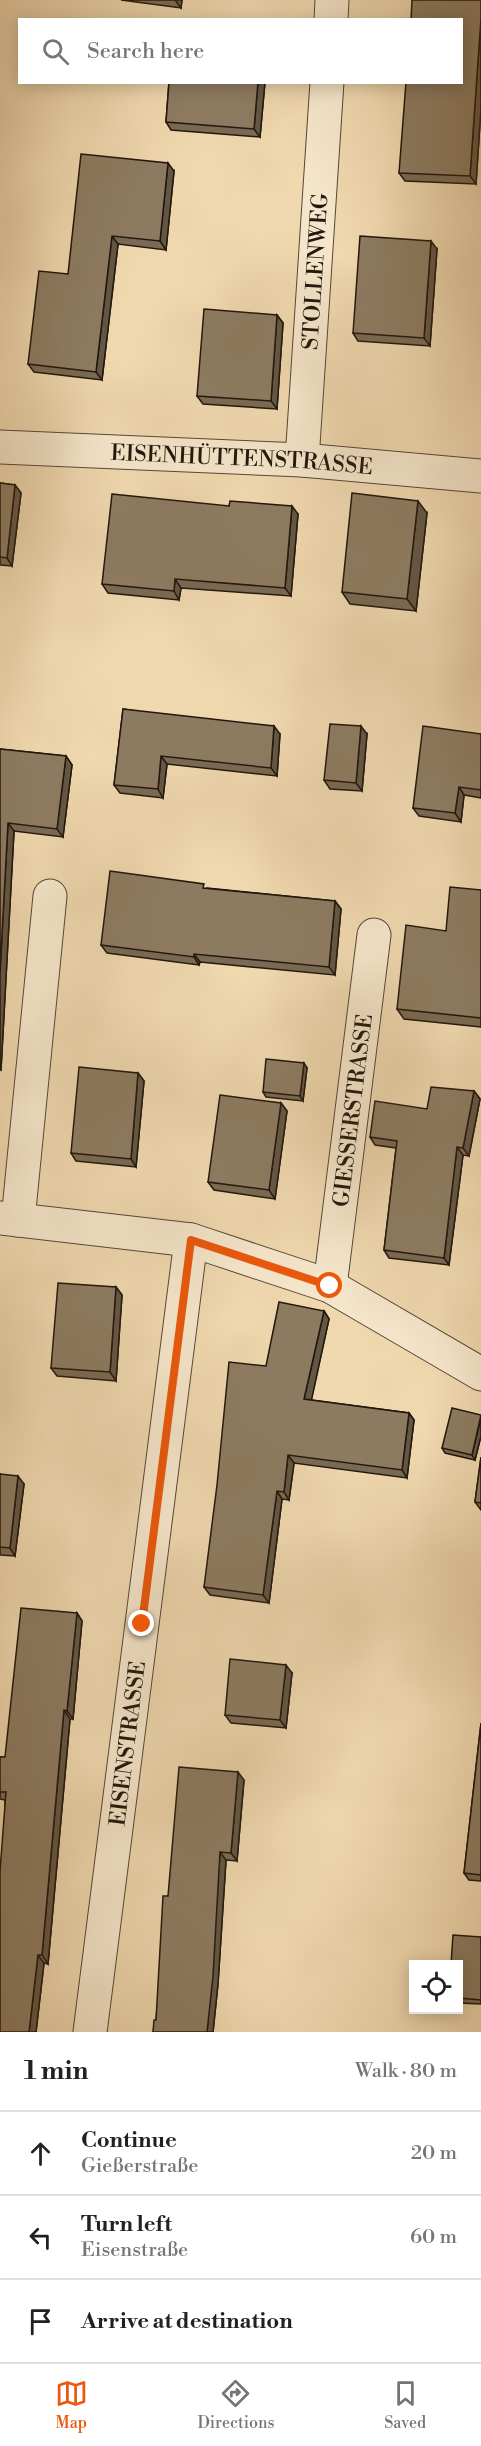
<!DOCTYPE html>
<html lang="en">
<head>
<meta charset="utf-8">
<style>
	body { margin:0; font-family:"Libre Bodoni",serif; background:#f6f6f6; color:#202124 }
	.controls { position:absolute; right:18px; bottom:18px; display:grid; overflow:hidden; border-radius:0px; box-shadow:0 3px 15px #0003 }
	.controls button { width:54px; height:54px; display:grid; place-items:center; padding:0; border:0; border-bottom:2px solid #e0e0e0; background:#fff; color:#202124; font:30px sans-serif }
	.stop { position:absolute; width:18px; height:18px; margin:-14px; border:4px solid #ea580c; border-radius:50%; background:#fff }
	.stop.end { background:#ea580c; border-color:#fff; box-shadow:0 2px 6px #0008 }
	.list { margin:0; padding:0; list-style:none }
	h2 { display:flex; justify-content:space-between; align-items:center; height:78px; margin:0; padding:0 24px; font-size:26px }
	h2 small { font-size:20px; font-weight:400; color:#757577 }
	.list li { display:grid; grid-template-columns:39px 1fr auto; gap:18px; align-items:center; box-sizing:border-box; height:84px; padding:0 24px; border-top:2px solid #e0e0e0 }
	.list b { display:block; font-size:22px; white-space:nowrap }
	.list p { margin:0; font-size:20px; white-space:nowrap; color:#757577 }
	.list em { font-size:20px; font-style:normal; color:#757577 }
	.icon { flex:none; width:33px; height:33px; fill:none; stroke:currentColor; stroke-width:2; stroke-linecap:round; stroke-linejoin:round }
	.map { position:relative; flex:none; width:481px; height:2032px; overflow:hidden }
	.search { position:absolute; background:#fff; box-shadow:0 3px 15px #0003; left:18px; right:18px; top:18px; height:66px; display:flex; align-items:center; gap:15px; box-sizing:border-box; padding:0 21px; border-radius:0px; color:#757577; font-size:22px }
	.sheet { height:330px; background:#fff }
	nav { display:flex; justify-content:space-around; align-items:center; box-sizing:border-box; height:84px; border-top:2px solid #e0e0e0; background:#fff; font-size:16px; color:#757577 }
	nav a { display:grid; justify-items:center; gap:3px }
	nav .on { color:#ea580c }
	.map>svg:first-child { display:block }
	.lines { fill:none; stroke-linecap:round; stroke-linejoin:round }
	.minor-casing { stroke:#554736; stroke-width:35 }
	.minor { stroke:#f5e5ca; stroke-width:33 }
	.wall { fill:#796a53; stroke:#22170e; stroke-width:1.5 }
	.shaded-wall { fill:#635644; stroke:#22170e; stroke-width:1.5 }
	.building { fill:#8d7b61; stroke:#22170e; stroke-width:1.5 }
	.route { stroke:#ea580c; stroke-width:8 }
	.labels { text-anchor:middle; stroke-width:6; stroke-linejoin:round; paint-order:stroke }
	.street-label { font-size:22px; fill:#22170e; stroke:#f5e5ca }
</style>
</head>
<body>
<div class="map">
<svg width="481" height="2032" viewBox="0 0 481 2032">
	<rect width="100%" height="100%" fill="#efd7ae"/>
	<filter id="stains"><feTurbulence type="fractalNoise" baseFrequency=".00333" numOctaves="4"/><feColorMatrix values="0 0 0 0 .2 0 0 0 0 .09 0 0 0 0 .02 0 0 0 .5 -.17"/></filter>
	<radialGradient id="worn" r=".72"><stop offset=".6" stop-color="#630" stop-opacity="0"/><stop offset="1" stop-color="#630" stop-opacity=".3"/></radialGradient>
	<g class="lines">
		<g class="minor-casing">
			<g id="minor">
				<polyline points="331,20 332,0"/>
				<path id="s1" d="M 0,447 L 302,460 L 481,476"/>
				<path id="s2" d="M 302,460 L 327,82"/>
				<polyline points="0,1218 191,1240 330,1286 481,1374"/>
				<polyline points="18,1220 50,896"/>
				<path id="s3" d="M 330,1286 L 374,935"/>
				<path id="s4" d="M 90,2032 L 191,1240"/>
			</g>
		</g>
		<use href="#minor" class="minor"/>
	</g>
	<g class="wall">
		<polygon points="121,0 182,0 181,8"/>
		<polygon points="481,0 481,108 476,184 405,181 399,173"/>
		<polygon points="169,82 265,82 260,137 171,130 166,122"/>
		<polygon points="174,171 166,250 118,244 102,380 34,372 28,364 68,274"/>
		<polygon points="437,249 430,346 358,341 353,333"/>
		<polygon points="277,315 283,323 277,409 203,404 197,396"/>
		<polygon points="0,483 15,485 21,493 12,566 0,565"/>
		<polygon points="427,513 416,611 350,604 342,592"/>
		<polygon points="298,514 291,596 181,588 179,600 108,593 102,584"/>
		<polygon points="123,709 280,734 277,776 167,764 163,798 120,793 114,785"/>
		<polygon points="367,734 362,791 330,789 324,780"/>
		<polygon points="481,734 481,798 464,795 461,822 419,816 413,808"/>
		<polygon points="0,749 66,756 72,765 63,837 14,831 1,1070 0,1070"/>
		<polygon points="207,888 335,901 341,909 335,975 200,962 199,965 107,953 101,945"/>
		<polygon points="481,890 481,1027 404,1019 397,1009 446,931"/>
		<polygon points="307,1068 303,1101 266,1097 263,1092"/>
		<polygon points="138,1073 144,1081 136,1167 76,1161 71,1153"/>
		<polygon points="474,1091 480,1099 469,1156 463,1155 449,1265 389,1258 384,1250 396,1148 375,1145 370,1137 427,1109"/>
		<polygon points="281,1103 287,1111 275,1199 214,1190 208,1182"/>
		<polygon points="116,1287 122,1295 116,1381 57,1376 51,1368"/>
		<polygon points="324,1311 329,1319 311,1400 409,1413 414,1420 407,1478 294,1463 289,1500 282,1499 269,1603 210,1595 204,1587 266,1366"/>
		<polygon points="481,1418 481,1436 475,1460 445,1453 442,1448"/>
		<polygon points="481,1457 481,1510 475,1502"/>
		<polygon points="0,1474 24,1484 15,1556 0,1555"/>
		<polygon points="77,1613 82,1621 73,1719 70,1719 48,1964 44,1963 36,2032 0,2032 5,1800 0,1799 0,1757 5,1757"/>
		<polygon points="292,1673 286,1728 231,1723 225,1715"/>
		<polygon points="481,1723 481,1881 469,1880 464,1873"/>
		<polygon points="244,1780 237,1861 226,1860 218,1984 213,2032 153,2032 156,2020 168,1896"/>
		<polygon points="481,1937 481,2004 459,2003 459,1965"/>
	</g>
	<g class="shaded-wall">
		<polygon points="175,0 182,0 181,8"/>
		<polygon points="481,18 481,108 476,184 470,176"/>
		<polygon points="258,82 265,82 260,137 254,129"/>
		<polygon points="168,163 174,171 166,250 160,241"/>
		<polygon points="112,236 118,244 102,380 96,372"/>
		<polygon points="431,241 437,249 430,346 424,338"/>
		<polygon points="277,315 283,323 277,409 271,401"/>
		<polygon points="15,485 21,493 12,566 7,558"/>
		<polygon points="418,501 427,513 416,611 407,599"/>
		<polygon points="292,506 298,514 291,596 285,588"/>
		<polygon points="175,579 181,588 179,600 174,591"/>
		<polygon points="274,726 280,734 277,776 271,768"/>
		<polygon points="361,726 367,734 362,791 356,783"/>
		<polygon points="66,756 72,765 63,837 57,829"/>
		<polygon points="161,756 167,764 163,798 158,789"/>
		<polygon points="459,787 464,795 461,822 455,813"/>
		<polygon points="8,823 14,831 1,1070 0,1069 0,972"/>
		<polygon points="335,901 341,909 335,975 329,967"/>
		<polygon points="194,954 200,962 199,965 194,957"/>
		<polygon points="304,1063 307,1068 303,1101 300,1096"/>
		<polygon points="138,1073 144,1081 136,1167 131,1159"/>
		<polygon points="474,1091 480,1099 469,1156 463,1148"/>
		<polygon points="281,1103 287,1111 275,1199 269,1190"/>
		<polygon points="457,1147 463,1155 449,1265 444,1258"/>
		<polygon points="116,1287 122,1295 116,1381 110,1372"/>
		<polygon points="324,1311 329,1319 310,1407 304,1399"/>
		<polygon points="409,1413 414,1420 407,1478 402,1470"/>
		<polygon points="481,1418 481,1436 475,1460 472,1455"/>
		<polygon points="288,1455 294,1463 289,1500 284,1492"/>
		<polygon points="18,1476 24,1484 15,1556 10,1548"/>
		<polygon points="277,1491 282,1499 269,1603 263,1595"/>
		<polygon points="77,1613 82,1621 73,1719 67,1711"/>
		<polygon points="286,1665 292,1673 286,1728 280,1720"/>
		<polygon points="64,1710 70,1719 48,1964 42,1955"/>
		<polygon points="238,1772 244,1780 237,1861 231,1853"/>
		<polygon points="220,1852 226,1860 218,1984 213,2032 207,2032"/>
		<polygon points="38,1955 44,1963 36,2032 29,2032"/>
	</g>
	<g class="building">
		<polygon points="412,0 481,0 481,18 470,176 399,173 406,82 462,82 462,20 411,20"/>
		<polygon points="169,82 258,82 254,129 166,122"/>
		<polygon points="81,154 168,163 160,241 112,236 96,372 28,364 39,271 68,274"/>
		<polygon points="360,236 431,241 424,338 353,333"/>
		<polygon points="204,309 277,315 271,401 197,396"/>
		<polygon points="0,483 15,485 7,558 0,557"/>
		<polygon points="352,493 418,501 407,599 342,592"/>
		<polygon points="112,494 229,506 230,501 292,506 285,588 175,579 174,591 102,584"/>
		<polygon points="123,709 274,726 271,768 161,756 158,789 114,785"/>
		<polygon points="330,724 361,726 356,783 324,780"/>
		<polygon points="423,726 481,734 481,790 459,787 455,813 413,808"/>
		<polygon points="0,749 66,756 57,829 8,823 0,972"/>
		<polygon points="110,871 204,884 203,888 335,901 329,967 194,954 194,957 101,945"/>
		<polygon points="450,887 481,890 481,1018 397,1009 406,925 446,931"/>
		<polygon points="266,1059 304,1063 300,1096 263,1092"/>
		<polygon points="79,1067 138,1073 131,1159 71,1153"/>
		<polygon points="431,1087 474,1091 463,1148 457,1147 444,1258 384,1250 397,1141 370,1137 375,1101 427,1109"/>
		<polygon points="220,1095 281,1103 269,1190 208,1182"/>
		<polygon points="58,1283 116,1287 110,1372 51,1368"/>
		<polygon points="279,1302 324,1311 304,1399 409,1413 402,1470 288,1455 284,1492 277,1491 263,1595 204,1587 217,1485 229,1362 266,1366"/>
		<polygon points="452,1408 481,1415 472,1455 442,1448"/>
		<polygon points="481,1457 481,1503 475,1502"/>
		<polygon points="0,1474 18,1476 10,1548 0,1547"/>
		<polygon points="21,1608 77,1613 67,1711 64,1710 42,1955 38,1955 29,2032 0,2032 0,1871 6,1792 0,1792 0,1757 5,1757"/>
		<polygon points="230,1659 286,1665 280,1720 225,1715"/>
		<polygon points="481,1723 481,1875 464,1873"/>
		<polygon points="179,1767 238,1772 231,1853 220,1852 213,1976 207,2032 153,2032 154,2020 156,2020 163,1896 168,1896"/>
		<polygon points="453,1935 481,1937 481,2000 459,1998 459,1965 451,1965"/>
	</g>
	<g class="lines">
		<polyline class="route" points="142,1624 191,1240 330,1286"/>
	</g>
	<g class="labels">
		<g class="street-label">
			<text dy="8" stroke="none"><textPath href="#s2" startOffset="189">STOLLENWEG</textPath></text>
			<text dy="8" stroke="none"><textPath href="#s1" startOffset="242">EISENHÜTTENSTRASSE</textPath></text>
			<text dy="8" stroke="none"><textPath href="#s3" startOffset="177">GIESSERSTRASSE</textPath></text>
			<text dy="8" stroke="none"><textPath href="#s4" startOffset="291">EISENSTRASSE</textPath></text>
		</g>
	</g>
	<rect width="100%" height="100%" filter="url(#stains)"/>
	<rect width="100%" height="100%" fill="url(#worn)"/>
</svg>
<div class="controls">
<button><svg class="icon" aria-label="locate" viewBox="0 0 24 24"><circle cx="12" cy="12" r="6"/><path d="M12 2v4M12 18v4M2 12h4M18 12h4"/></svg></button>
</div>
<div class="stop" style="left:330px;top:1286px"></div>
<div class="stop end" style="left:142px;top:1624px"></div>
<div class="search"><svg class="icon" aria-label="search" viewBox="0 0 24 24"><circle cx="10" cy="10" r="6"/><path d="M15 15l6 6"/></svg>Search here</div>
</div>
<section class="sheet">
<h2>1 min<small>Walk · 80 m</small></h2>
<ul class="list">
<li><svg class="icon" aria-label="ahead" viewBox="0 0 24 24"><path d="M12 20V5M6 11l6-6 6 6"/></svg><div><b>Continue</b><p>Gießerstraße</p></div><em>20 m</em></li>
<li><svg class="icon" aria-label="left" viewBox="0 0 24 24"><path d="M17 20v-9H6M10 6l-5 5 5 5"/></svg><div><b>Turn left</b><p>Eisenstraße</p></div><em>60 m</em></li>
<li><svg class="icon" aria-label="arrive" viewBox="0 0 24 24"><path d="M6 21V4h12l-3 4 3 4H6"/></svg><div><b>Arrive at destination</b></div></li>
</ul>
</section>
<nav>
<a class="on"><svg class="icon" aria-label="map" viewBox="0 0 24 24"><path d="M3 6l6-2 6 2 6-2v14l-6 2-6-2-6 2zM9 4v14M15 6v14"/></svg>Map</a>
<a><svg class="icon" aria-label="directions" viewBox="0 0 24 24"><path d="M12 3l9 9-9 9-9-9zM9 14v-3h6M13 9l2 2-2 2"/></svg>Directions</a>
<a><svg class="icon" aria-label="saved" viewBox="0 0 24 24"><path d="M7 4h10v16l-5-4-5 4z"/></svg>Saved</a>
</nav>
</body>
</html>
